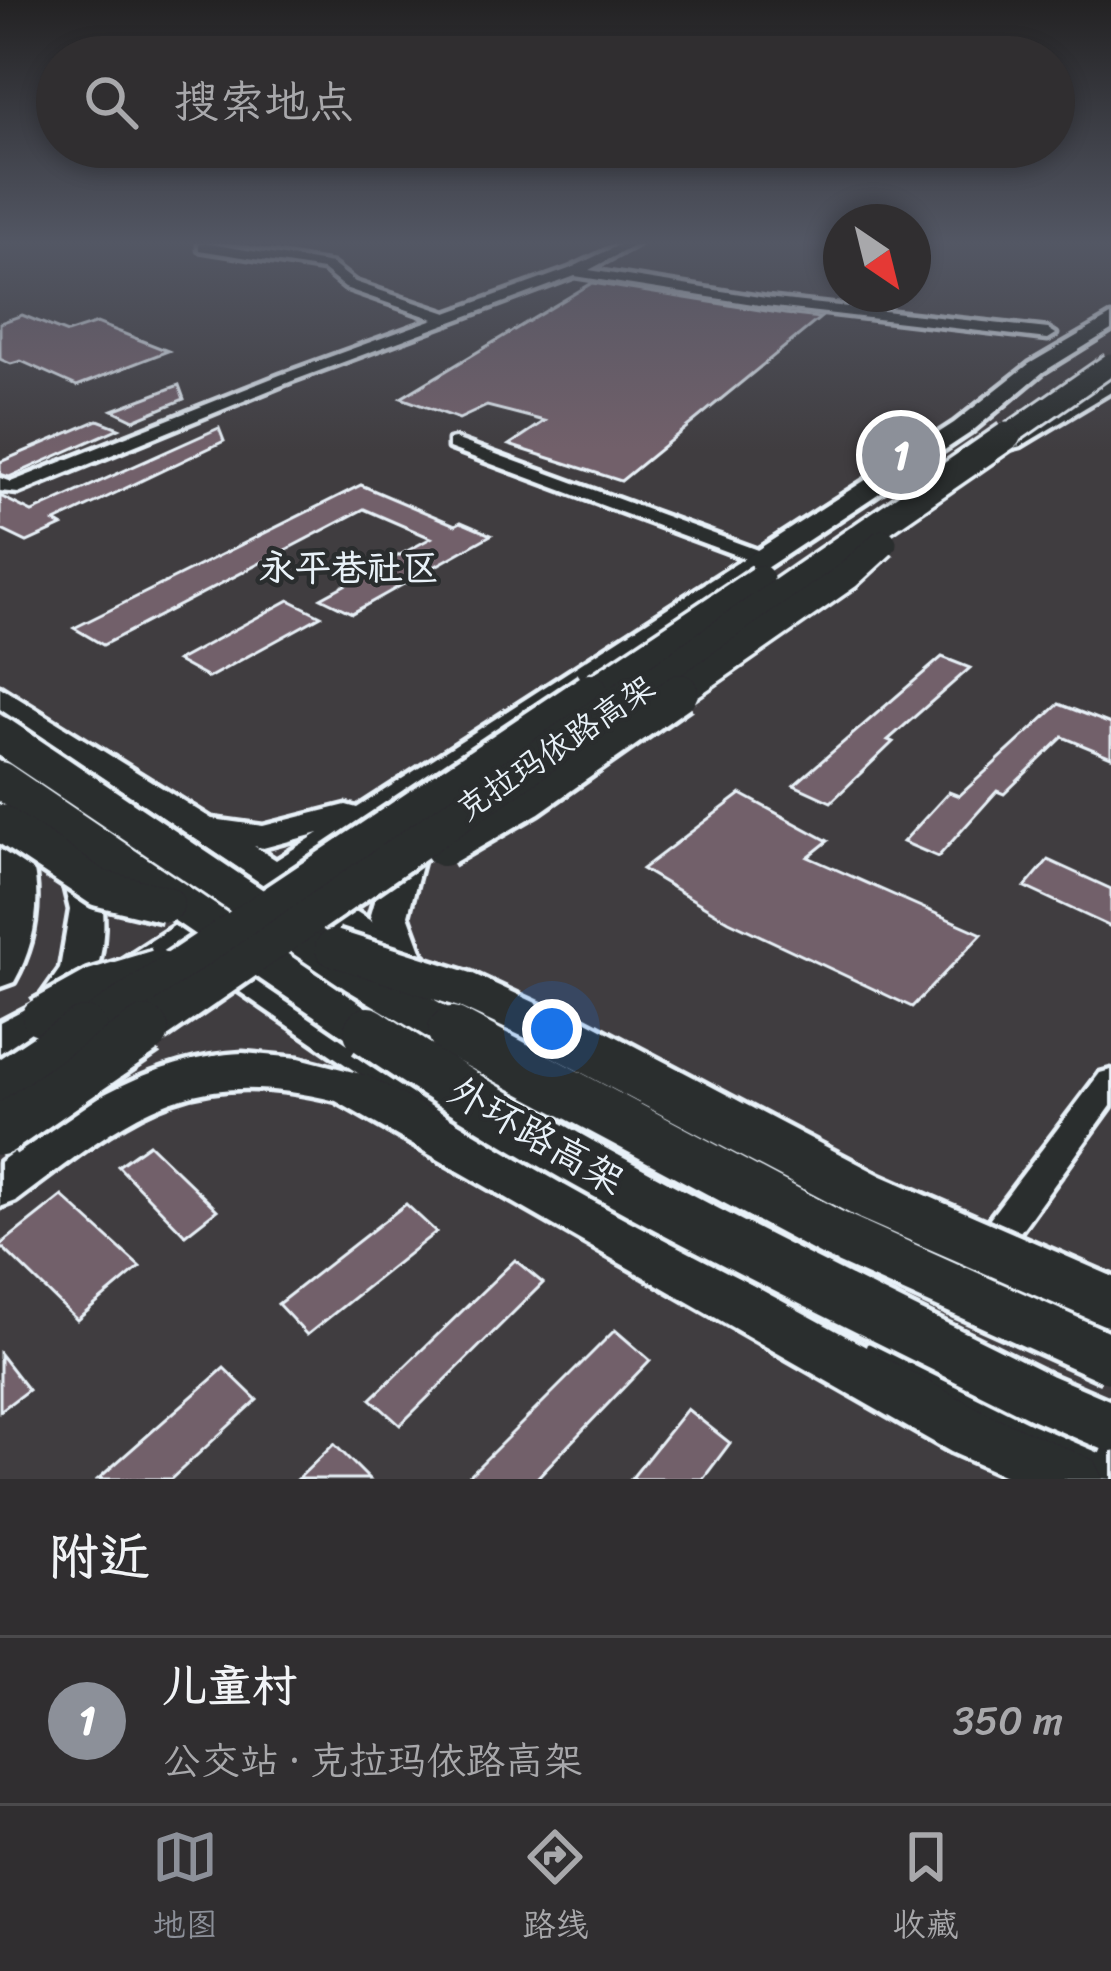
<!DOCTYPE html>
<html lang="zh">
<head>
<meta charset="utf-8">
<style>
	body { margin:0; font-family:Sriracha,"LXGW WenKai TC",sans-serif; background:#3c3a3c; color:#f1f3f6 }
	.compass { position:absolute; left:823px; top:204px; width:108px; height:108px; border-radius:50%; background:#302e30; box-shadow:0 6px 18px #0003; rotate:145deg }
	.you { position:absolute; left:552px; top:1029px; width:42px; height:42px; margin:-30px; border:9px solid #fff; border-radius:50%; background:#1a73e8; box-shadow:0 0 0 18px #1a73e833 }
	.badge { display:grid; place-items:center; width:78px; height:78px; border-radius:50%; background:#8c9099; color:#fff; font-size:39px; font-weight:700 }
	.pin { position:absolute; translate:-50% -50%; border:6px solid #fff; box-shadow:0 3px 12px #0006 }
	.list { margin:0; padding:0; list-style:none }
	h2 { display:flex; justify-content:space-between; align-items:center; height:156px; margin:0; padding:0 48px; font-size:51px }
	h2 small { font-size:39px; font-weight:400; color:#a8a8ab }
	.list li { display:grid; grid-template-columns:78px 1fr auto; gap:36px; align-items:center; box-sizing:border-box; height:168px; padding:0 48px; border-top:3px solid #4b4a4c }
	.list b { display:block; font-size:45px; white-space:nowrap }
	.list p { margin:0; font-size:39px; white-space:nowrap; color:#a8a8ab }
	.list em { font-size:39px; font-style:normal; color:#a8a8ab }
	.icon { flex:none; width:66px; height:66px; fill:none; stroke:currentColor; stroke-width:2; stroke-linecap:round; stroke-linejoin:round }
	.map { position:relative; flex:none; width:1111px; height:1479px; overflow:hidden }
	.search { position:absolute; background:#302e30; box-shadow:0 6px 18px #0003; left:36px; right:36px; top:36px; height:132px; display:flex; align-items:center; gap:30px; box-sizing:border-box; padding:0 42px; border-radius:66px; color:#a8a8ab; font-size:45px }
	.sheet { height:324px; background:#302e30 }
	nav { display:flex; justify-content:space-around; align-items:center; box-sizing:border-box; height:168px; border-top:3px solid #4b4a4c; background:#302e30; font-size:33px; color:#a8a8ab }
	nav a { display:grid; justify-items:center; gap:6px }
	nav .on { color:#8c9099 }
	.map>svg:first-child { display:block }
	.building { fill:#72616b; stroke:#e8f1f8; stroke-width:3 }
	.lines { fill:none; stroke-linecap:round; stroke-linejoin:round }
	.minor-casing { stroke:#e8f1f8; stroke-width:9 }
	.major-casing { stroke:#e8f1f8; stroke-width:9 }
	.highway-casing { stroke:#e8f1f8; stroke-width:9 }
	.minor { fill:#2a2d2e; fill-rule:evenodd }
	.major { fill:#2a2d2e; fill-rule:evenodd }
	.highway { fill:#2a2d2e; fill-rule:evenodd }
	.highway-bridge-far3-casing { stroke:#e8f1f8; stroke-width:27; stroke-linecap:butt }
	.highway-bridge-far2-casing { stroke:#e8f1f8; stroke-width:34; stroke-linecap:butt }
	.highway-bridge-far1-casing { stroke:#e8f1f8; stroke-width:45; stroke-linecap:butt }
	.highway-bridge-casing { stroke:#e8f1f8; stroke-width:57; stroke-linecap:butt }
	.highway-bridge-far3 { stroke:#2a2d2e; stroke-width:21 }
	.highway-bridge-far2 { stroke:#2a2d2e; stroke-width:27 }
	.highway-bridge-far1 { stroke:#2a2d2e; stroke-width:36 }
	.highway-bridge { stroke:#2a2d2e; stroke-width:48 }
	.labels { text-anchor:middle; stroke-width:9; stroke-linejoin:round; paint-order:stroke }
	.street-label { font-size:33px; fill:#e8f1f8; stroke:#2a2d2e }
	.neighbourhood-label { font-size:36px; font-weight:bold; fill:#e8f1f8; stroke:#2a2d2e }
	.near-street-label { font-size:39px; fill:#e8f1f8; stroke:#2a2d2e }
</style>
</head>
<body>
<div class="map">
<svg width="1111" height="1479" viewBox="0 0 1111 1479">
	<rect width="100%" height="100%" fill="#403d40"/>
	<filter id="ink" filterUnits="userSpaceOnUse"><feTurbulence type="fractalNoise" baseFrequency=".00833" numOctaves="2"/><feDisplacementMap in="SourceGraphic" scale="24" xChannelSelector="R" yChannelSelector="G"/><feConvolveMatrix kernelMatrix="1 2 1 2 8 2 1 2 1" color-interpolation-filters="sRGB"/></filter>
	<g filter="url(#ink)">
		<g class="building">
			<polygon points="592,283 785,314 820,318 621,481 509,445 545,421 487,406 459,419 401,398"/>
			<polygon points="22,315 67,333 97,323 168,351 77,386 21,361 11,364 0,359 0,323"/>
			<polygon points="179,385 184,399 134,420 113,410"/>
			<polygon points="98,420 119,428 9,477 0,474 0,462"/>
			<polygon points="219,428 224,441 55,522 62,526 27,542 0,529 0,496 32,512"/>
			<polygon points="361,485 455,525 461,522 491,535 352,613 321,598 431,538 364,509 103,645 74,628"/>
			<polygon points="289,600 321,616 208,678 177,661"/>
			<polygon points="942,657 970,668 888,740 893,742 831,802 794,785"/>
			<polygon points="1059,704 1111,724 1111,757 1063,737 1004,794 997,791 938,857 903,842 949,792 959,796"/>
			<polygon points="741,794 828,841 808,857 982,934 912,1007 729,921 642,869"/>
			<polygon points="1048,860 1111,889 1111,927 1025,887"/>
			<polygon points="149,1144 217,1210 185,1235 118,1166"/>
			<polygon points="62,1196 140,1267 77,1320 0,1245"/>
			<polygon points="406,1204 436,1232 307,1335 278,1304"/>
			<polygon points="515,1260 543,1283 400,1425 371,1399"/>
			<polygon points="615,1330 650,1360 536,1479 466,1479"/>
			<polygon points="0,1354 28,1390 0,1411"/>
			<polygon points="224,1368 257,1400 171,1479 98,1479"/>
			<polygon points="687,1409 730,1443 703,1479 631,1479"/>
			<polygon points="334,1444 369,1479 298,1479"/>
		</g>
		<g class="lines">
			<g class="minor-casing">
				<g id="minor">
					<polygon points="204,243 332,264 355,282 447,313 569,269 623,243 639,243 589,270 766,298 1048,329 1056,334 1048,339 766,306 575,276 292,381 18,493 0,491 0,478 11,482 280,375 434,319 345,288 323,270 199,250 199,244"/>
					<polygon points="455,439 771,555 774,559 771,563 757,563 449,448 449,440"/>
					<polygon points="1111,1070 1111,1106 981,1286 968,1291 955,1286 950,1275 955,1264 1100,1073"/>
				</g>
			</g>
			<g class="major-casing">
				<g id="major">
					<path d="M 1111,316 L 1111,330 L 1043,372 L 970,433 L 301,876 L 425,956 L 430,965 L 425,974 L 412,978 L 399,974 L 276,893 L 141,982 L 128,986 L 115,982 L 110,973 L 115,964 L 251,876 L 0,709 L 0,687 L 212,819 L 263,826 L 346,805 L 357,808 L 954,423 L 1029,364 ZM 319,833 L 276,860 L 254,846 L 263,848 Z"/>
					<polygon points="1111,377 1111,392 1021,446 1013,448 1002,441"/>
					<path d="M 75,849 L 87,852 C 106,884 108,937 96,972 C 92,983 82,994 75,1004 C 63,1020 57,1026 37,1020 L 31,1010 L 60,969 L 70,910 L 58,860 L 63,852 Z"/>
					<polygon points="217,945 230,949 493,1123 553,1156 559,1168 553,1180 538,1185 523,1180 465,1147 204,967 199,958 204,949"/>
					<polygon points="846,1191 946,1241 952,1255 946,1269 930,1274 831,1222 825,1209 831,1196"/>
					<polygon points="1056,1289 1111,1311 1111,1353 1040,1325 1033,1310 1040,1295"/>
					<polygon points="884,1338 1111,1436 1111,1479 1093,1478 867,1376 861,1360 867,1344"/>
				</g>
			</g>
			<g class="highway-casing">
				<g id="highway">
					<path d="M 0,812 L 13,815 C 45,866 43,931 14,982 L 0,987 Z"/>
					<polygon points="406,842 419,845 424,854 408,915 425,961 419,971 405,975 391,971 370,915 388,854 393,845"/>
					<polygon points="40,1001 55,1006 61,1017 55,1028 0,1058 0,1022"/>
					<path d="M 243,1053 L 299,1058 L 369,1076 L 989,1414 L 1094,1460 L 1103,1479 L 1012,1479 L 951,1452 L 336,1101 C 185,1064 132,1115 16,1201 L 0,1207 L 0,1162 C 73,1110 150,1057 243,1053 Z"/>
				</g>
			</g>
			<use href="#minor" class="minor"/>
			<use href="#major" class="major"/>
			<use href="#highway" class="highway"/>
			<g class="highway-bridge-far3-casing">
				<polyline id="highway-bridge-far3" points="1003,439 1111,364"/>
			</g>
			<g class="highway-bridge-far2-casing">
				<g id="highway-bridge-far2">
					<polyline points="586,695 760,579"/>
					<polyline points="631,695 1007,436"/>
					<polyline points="676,695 847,576 883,543"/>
				</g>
			</g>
			<g class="highway-bridge-far1-casing">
				<g id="highway-bridge-far1">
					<polyline points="0,735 356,974 457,1034"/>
					<polyline points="0,780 373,1034"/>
					<polyline points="1,823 99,888 166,904"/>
					<polyline points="443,848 529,798 680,692"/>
					<polyline points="333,948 465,990 560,1034"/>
					<polyline points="40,1017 94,987 157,968"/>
					<polyline points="79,1034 590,692"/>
					<polyline points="140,1034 635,692"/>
				</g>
			</g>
			<g class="highway-bridge-casing">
				<g id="highway-bridge">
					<path d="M 368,1031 C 579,1175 813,1283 1041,1397 L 1111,1427"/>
					<polyline points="452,1031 833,1234 1111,1359"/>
					<polyline points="554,1031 870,1197 1111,1302"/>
					<polyline points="0,1087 84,1031"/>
					<polyline points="0,1131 145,1031"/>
				</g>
			</g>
			<use href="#highway-bridge-far3" class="highway-bridge-far3"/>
			<use href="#highway-bridge-far2" class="highway-bridge-far2"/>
			<use href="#highway-bridge-far1" class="highway-bridge-far1"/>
			<use href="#highway-bridge" class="highway-bridge"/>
		</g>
	</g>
	<linearGradient id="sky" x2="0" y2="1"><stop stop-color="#232223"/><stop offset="0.54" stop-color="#535764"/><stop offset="1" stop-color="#535764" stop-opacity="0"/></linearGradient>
	<rect width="1111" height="450" fill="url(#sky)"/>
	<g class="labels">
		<g class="street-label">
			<text transform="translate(555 747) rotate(-34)" y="12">克拉玛依路高架</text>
		</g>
		<g class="neighbourhood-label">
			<text x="349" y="580">永平巷社区</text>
		</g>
		<g class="near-street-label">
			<text transform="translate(537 1135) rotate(30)" y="14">外环路高架</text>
		</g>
	</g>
</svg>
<svg class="compass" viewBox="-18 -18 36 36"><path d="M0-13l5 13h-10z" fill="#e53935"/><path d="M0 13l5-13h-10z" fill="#a8a8ab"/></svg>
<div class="you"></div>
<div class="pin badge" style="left:901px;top:455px">1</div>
<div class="search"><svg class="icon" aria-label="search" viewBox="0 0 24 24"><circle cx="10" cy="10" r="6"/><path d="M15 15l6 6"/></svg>搜索地点</div>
</div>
<section class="sheet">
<h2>附近<small></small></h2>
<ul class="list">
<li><span class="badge">1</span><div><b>儿童村</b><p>公交站 · 克拉玛依路高架</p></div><em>350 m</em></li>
</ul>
</section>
<nav>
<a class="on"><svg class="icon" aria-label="map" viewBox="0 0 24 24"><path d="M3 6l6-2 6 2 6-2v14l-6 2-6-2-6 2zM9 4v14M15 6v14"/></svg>地图</a>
<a><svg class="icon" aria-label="directions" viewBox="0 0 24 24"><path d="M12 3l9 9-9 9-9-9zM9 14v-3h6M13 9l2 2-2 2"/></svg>路线</a>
<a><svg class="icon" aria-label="saved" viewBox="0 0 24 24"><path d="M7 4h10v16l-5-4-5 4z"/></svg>收藏</a>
</nav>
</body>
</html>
